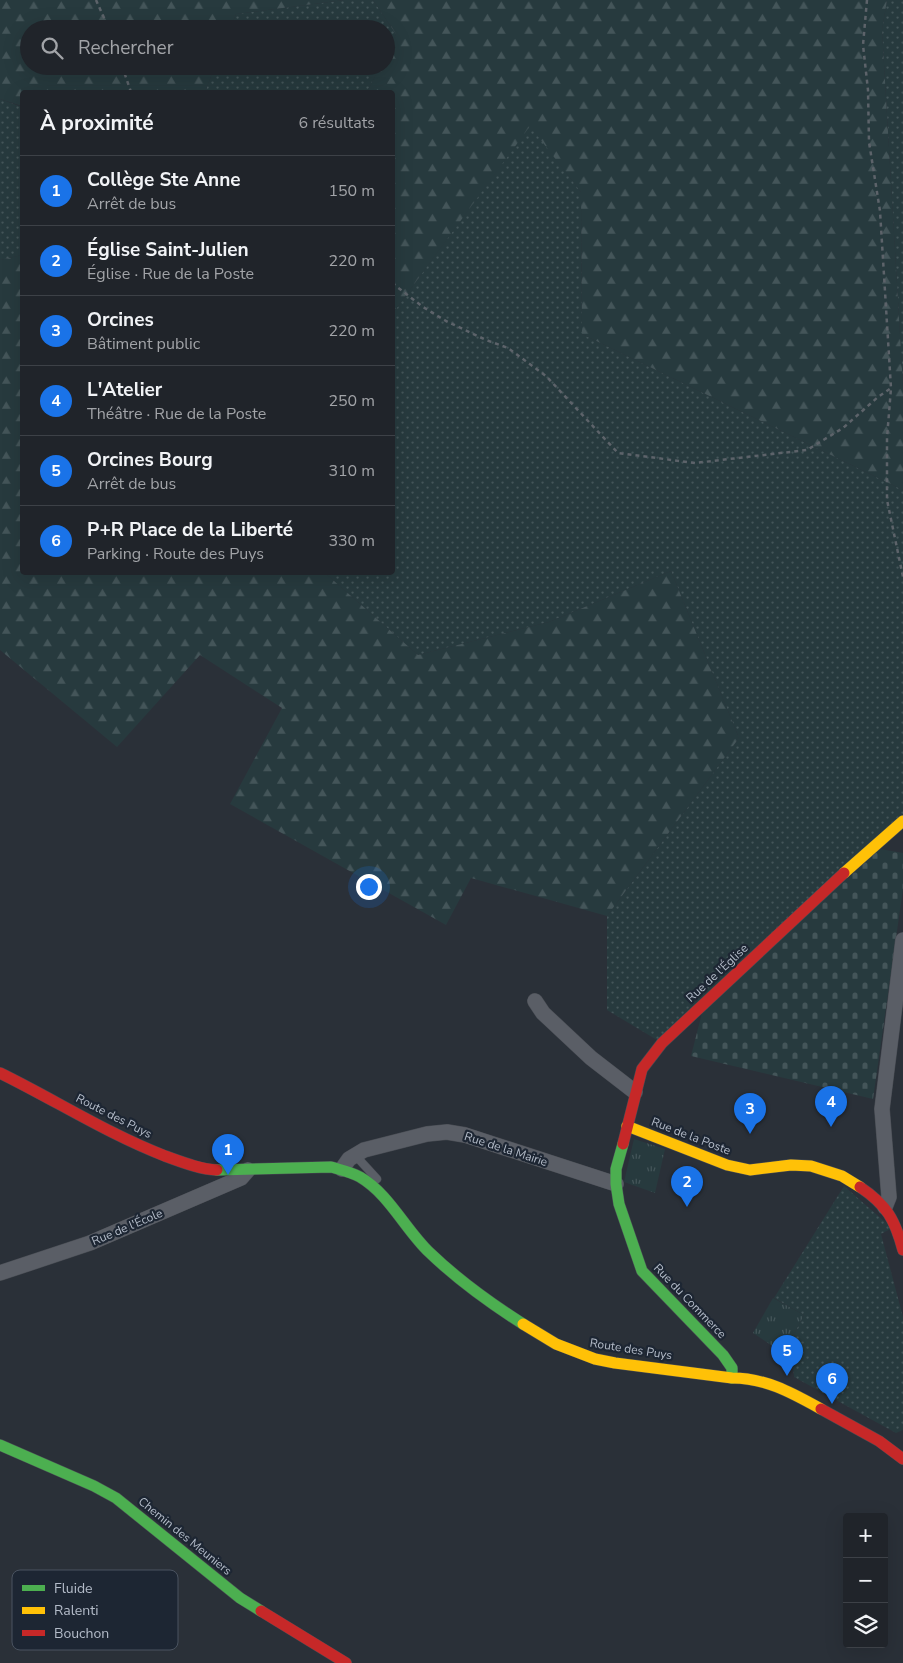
<!DOCTYPE html>
<html lang="fr">
<head>
<meta charset="utf-8">
<style>
	body { margin:0; font-family:"Nunito Sans",sans-serif; background:#2d3036; color:#f1f3f6 }
	.controls { position:absolute; right:15px; bottom:15px; display:grid; overflow:hidden; border-radius:5px; box-shadow:0 5px 20px #0002 }
	.controls button { width:45px; height:45px; display:grid; place-items:center; padding:0; border:0; border-bottom:1px solid #3d4147; background:#20242a; color:#f1f3f6; font:25px sans-serif }
	.you { position:absolute; left:368px; top:886px; width:18px; height:18px; margin:-12px; border:4px solid #fff; border-radius:50%; background:#1a73e8; box-shadow:0 0 0 8px #1a73e833 }
	.badge { display:grid; place-items:center; width:32px; height:32px; border-radius:50%; background:#1a73e8; color:#fff; font-size:16px; font-weight:700 }
	.pin { position:absolute; translate:-50% -41px; filter:drop-shadow(0 1px 2px #0008) }
	.pin::after { content:''; position:absolute; top:26px; width:18px; height:15px; background:inherit; clip-path:polygon(0 0,100% 0,50% 100%) }
	.list { margin:0; padding:0; list-style:none }
	h2 { display:flex; justify-content:space-between; align-items:center; height:65px; margin:0; padding:0 20px; font-size:21px }
	h2 small { font-size:16px; font-weight:400; color:#a2a4a8 }
	.list li { display:grid; grid-template-columns:32px 1fr auto; gap:15px; align-items:center; box-sizing:border-box; height:70px; padding:0 20px; border-top:1px solid #3d4147 }
	.list b { display:block; font-size:19px; white-space:nowrap }
	.list p { margin:0; font-size:16px; white-space:nowrap; color:#a2a4a8 }
	.list em { font-size:16px; font-style:normal; color:#a2a4a8 }
	.icon { flex:none; width:28px; height:28px; fill:none; stroke:currentColor; stroke-width:2; stroke-linecap:round; stroke-linejoin:round }
	.map { position:relative; flex:none; width:903px; height:1663px; overflow:hidden }
	.search { position:absolute; background:#20242a; box-shadow:0 5px 20px #0002; left:20px; top:20px; width:375px; height:55px; display:flex; align-items:center; gap:12px; box-sizing:border-box; padding:0 18px; border-radius:28px; color:#a2a4a8; font-size:19px }
	.panel { position:absolute; background:#20242a; box-shadow:0 5px 20px #0002; left:20px; top:90px; width:375px; height:485px; border-radius:5px }
	.map>svg:first-child { display:block }
	.grass { fill:url(#grass-dots) }
	.forest { fill:url(#forest-firs) }
	.cemetery { fill:url(#cemetery-stones) }
	.park { fill:url(#park-tufts) }
	.lines { fill:none; stroke-linecap:round; stroke-linejoin:round }
	.lane-casing { stroke:#484c53; stroke-width:9 }
	.street-casing { stroke:#484c53; stroke-width:16 }
	.fast-casing { stroke:#484c53; stroke-width:12 }
	.slow-casing { stroke:#484c53; stroke-width:12 }
	.jam-casing { stroke:#484c53; stroke-width:12 }
	.path { stroke:#5d636a; stroke-width:2.5; stroke-dasharray:4 4; stroke-linecap:butt }
	.lane { stroke:#5a5e66; stroke-width:8 }
	.street { stroke:#5a5e66; stroke-width:15 }
	.fast { stroke:#4caf50; stroke-width:11 }
	.slow { stroke:#ffc107; stroke-width:11 }
	.jam { stroke:#c62828; stroke-width:11 }
	.labels { text-anchor:middle; stroke-width:4.5; stroke-linejoin:round; paint-order:stroke }
	.street-label { font-size:12px; fill:#b4bcc9; stroke:#1d2633 }
	.key { fill:#1d2633; stroke:#4a5360; stroke-width:1 }
	.key-label { font-size:14px; fill:#b4bcc9 }
</style>
</head>
<body>
<div class="map">
<svg width="903" height="1663" viewBox="0 0 903 1663">
	<defs>
		<pattern id="grass-dots" width="8" height="8" patternUnits="userSpaceOnUse" patternTransform="scale(1.25)"><rect width="8" height="8" fill="#273a3e"/><path d="M2 2h.1M6 6h.1" fill="none" stroke="#445559" stroke-width="1.8" stroke-linecap="round"/></pattern>
		<pattern id="forest-firs" width="22" height="20" patternUnits="userSpaceOnUse" patternTransform="scale(1.25)"><rect width="22" height="20" fill="#273a3e"/><path d="M5 1l3.5 6h-7zM16 11l3.5 6h-7z" fill="#445559"/></pattern>
		<pattern id="cemetery-stones" width="16" height="16" patternUnits="userSpaceOnUse" patternTransform="scale(1.25)"><rect width="16" height="16" fill="#273a3e"/><path d="M2 7V4a2 2 0 0 1 4 0v3zM10 15v-3a2 2 0 0 1 4 0v3z" fill="#445559"/></pattern>
		<pattern id="park-tufts" width="24" height="20" patternUnits="userSpaceOnUse" patternTransform="scale(1.25)"><rect width="24" height="20" fill="#273a3e"/><path d="M3 7l-1-3M5 7V3M7 7l1-3M15 17l-1-3M17 17v-4M19 17l1-3" fill="none" stroke="#445559"/></pattern>
	</defs>
	<rect width="100%" height="100%" fill="#2a3038"/>
	<g class="grass">
		<polygon points="344,0 373,0 396,34 386,53 386,29 230,29 236,14"/>
		<polygon points="887,0 903,0 903,386 882,30"/>
		<polygon points="215,66 380,66 367,92 205,92"/>
		<polygon points="0,99 22,107 22,255 0,260"/>
		<polygon points="530,125 581,192 582,334 903,490 903,821 662,1043 607,1010 607,916 739,738 671,571 549,622 418,655 325,573 392,572 393,313"/>
		<polygon points="844,1186 892,1228 881,1234 903,1317 903,1430 896,1433 794,1377 792,1355 774,1347 790,1341 804,1315 774,1298"/>
	</g>
	<g class="forest">
		<polygon points="0,0 344,0 236,14 230,29 29,29 29,66 215,66 205,92 22,92 22,106 0,99"/>
		<polygon points="373,0 887,0 882,30 903,386 903,490 582,334 581,192 530,126 393,313 392,92 367,92 380,66 386,66 386,53 396,34"/>
		<polygon points="22,255 22,572 325,573 418,655 549,622 671,571 739,738 607,916 471,878 446,925 230,804 282,708 200,655 117,747 0,650 0,260"/>
	</g>
	<polygon class="cemetery" points="880,849 903,853 903,889 873,1099 691,1056 703,1009"/>
	<g class="park">
		<polygon points="634,1139 665,1149 655,1193 624,1182"/>
		<polygon points="773,1298 804,1315 790,1341 774,1347 753,1333"/>
	</g>
	<g class="lines">
		<g class="lane-casing">
			<polyline id="lane" points="355,1155 377,1179"/>
		</g>
		<g class="street-casing">
			<g id="street">
				<polyline points="535,1001 543,1013 591,1058 635,1092"/>
				<polyline points="342,1169 349,1159 364,1150 427,1134 447,1132 465,1135 616,1184"/>
				<polyline points="885,1207 889,1197 882,1109 903,940"/>
				<polyline points="0,1273 90,1243 241,1178 248,1170"/>
			</g>
		</g>
		<g class="fast-casing">
			<g id="fast">
				<polyline points="623,1144 616,1169 616,1184 619,1204 642,1271 723,1355 732,1368 732,1378"/>
				<path d="M 217,1170 L 331,1167 C 341,1170 351,1172 360,1177 C 389,1194 405,1229 429,1252 C 458,1280 490,1303 523,1324"/>
				<polyline points="0,1445 94,1486 116,1498 240,1598 261,1611"/>
			</g>
		</g>
		<g class="slow-casing">
			<g id="slow">
				<polyline points="844,873 903,821"/>
				<polyline points="627,1126 727,1165 750,1170 791,1165 811,1166 842,1176 860,1187"/>
				<path d="M 523,1324 L 556,1344 L 595,1359 L 615,1363 L 732,1378 C 766,1378 792,1393 821,1409"/>
			</g>
		</g>
		<g class="jam-casing">
			<g id="jam">
				<path d="M 0,1073 C 55,1100 108,1134 165,1156 C 182,1162 199,1169 217,1170"/>
				<polyline points="623,1144 642,1069 662,1043 844,873"/>
				<path d="M 860,1187 C 887,1205 895,1220 903,1250"/>
				<polyline points="821,1409 879,1441 903,1459"/>
				<polyline points="261,1611 346,1663"/>
			</g>
		</g>
		<g class="path">
			<polyline points="96,0 109,29"/>
			<polyline points="867,0 863,45 868,90 869,142 880,211 891,388 887,438 887,500 903,577"/>
			<polyline points="122,66 131,92"/>
			<polyline points="392,283 423,307 446,321 486,340 508,348 546,376 618,453 695,463 807,450 843,428 878,397 891,388"/>
		</g>
		<use href="#lane" class="lane"/>
		<use href="#street" class="street"/>
		<use href="#fast" class="fast"/>
		<use href="#slow" class="slow"/>
		<use href="#jam" class="jam"/>
	</g>
	<g class="labels">
		<g class="street-label">
			<text transform="translate(717 973) rotate(-43)" y="4">Rue de l'Église</text>
			<text transform="translate(114 1116) rotate(27)" y="4">Route des Puys</text>
			<text transform="translate(691 1136) rotate(21)" y="4">Rue de la Poste</text>
			<text transform="translate(506 1149) rotate(18)" y="4">Rue de la Mairie</text>
			<text transform="translate(127 1227) rotate(-23)" y="4">Rue de l'École</text>
			<text transform="translate(690 1301) rotate(46)" y="4">Rue du Commerce</text>
			<text transform="translate(631 1349) rotate(9)" y="4">Route des Puys</text>
			<text transform="translate(185 1536) rotate(39)" y="4">Chemin des Meuniers</text>
		</g>
	</g>
	<rect x="12" y="1570" width="166" height="80" rx="8" class="key"/>
	<rect x="22" y="1585" width="23" height="6" fill="#4caf50"/>
	<rect x="22" y="1607" width="23" height="7" fill="#ffc107"/>
	<rect x="22" y="1630" width="23" height="6" fill="#c62828"/>
	<g class="key-label">
		<text x="54" y="1593">Fluide</text>
		<text x="54" y="1615">Ralenti</text>
		<text x="54" y="1638">Bouchon</text>
	</g>
</svg>
<div class="controls">
<button>+</button>
<button>−</button>
<button><svg class="icon" aria-label="layers" viewBox="0 0 24 24"><path d="M12 4l9 5-9 5-9-5zM3 14l9 5 9-5"/></svg></button>
</div>
<div class="you"></div>
<div class="pin badge" style="left:228px;top:1175px">1</div>
<div class="pin badge" style="left:687px;top:1207px">2</div>
<div class="pin badge" style="left:750px;top:1134px">3</div>
<div class="pin badge" style="left:831px;top:1127px">4</div>
<div class="pin badge" style="left:787px;top:1376px">5</div>
<div class="pin badge" style="left:832px;top:1404px">6</div>
<div class="search"><svg class="icon" aria-label="search" viewBox="0 0 24 24"><circle cx="10" cy="10" r="6"/><path d="M15 15l6 6"/></svg>Rechercher</div>
<section class="panel">
<h2>À proximité<small>6 résultats</small></h2>
<ul class="list">
<li><span class="badge">1</span><div><b>Collège Ste Anne</b><p>Arrêt de bus</p></div><em>150 m</em></li>
<li><span class="badge">2</span><div><b>Église Saint-Julien</b><p>Église · Rue de la Poste</p></div><em>220 m</em></li>
<li><span class="badge">3</span><div><b>Orcines</b><p>Bâtiment public</p></div><em>220 m</em></li>
<li><span class="badge">4</span><div><b>L'Atelier</b><p>Théâtre · Rue de la Poste</p></div><em>250 m</em></li>
<li><span class="badge">5</span><div><b>Orcines Bourg</b><p>Arrêt de bus</p></div><em>310 m</em></li>
<li><span class="badge">6</span><div><b>P+R Place de la Liberté</b><p>Parking · Route des Puys</p></div><em>330 m</em></li>
</ul>
</section>
</div>
</body>
</html>
